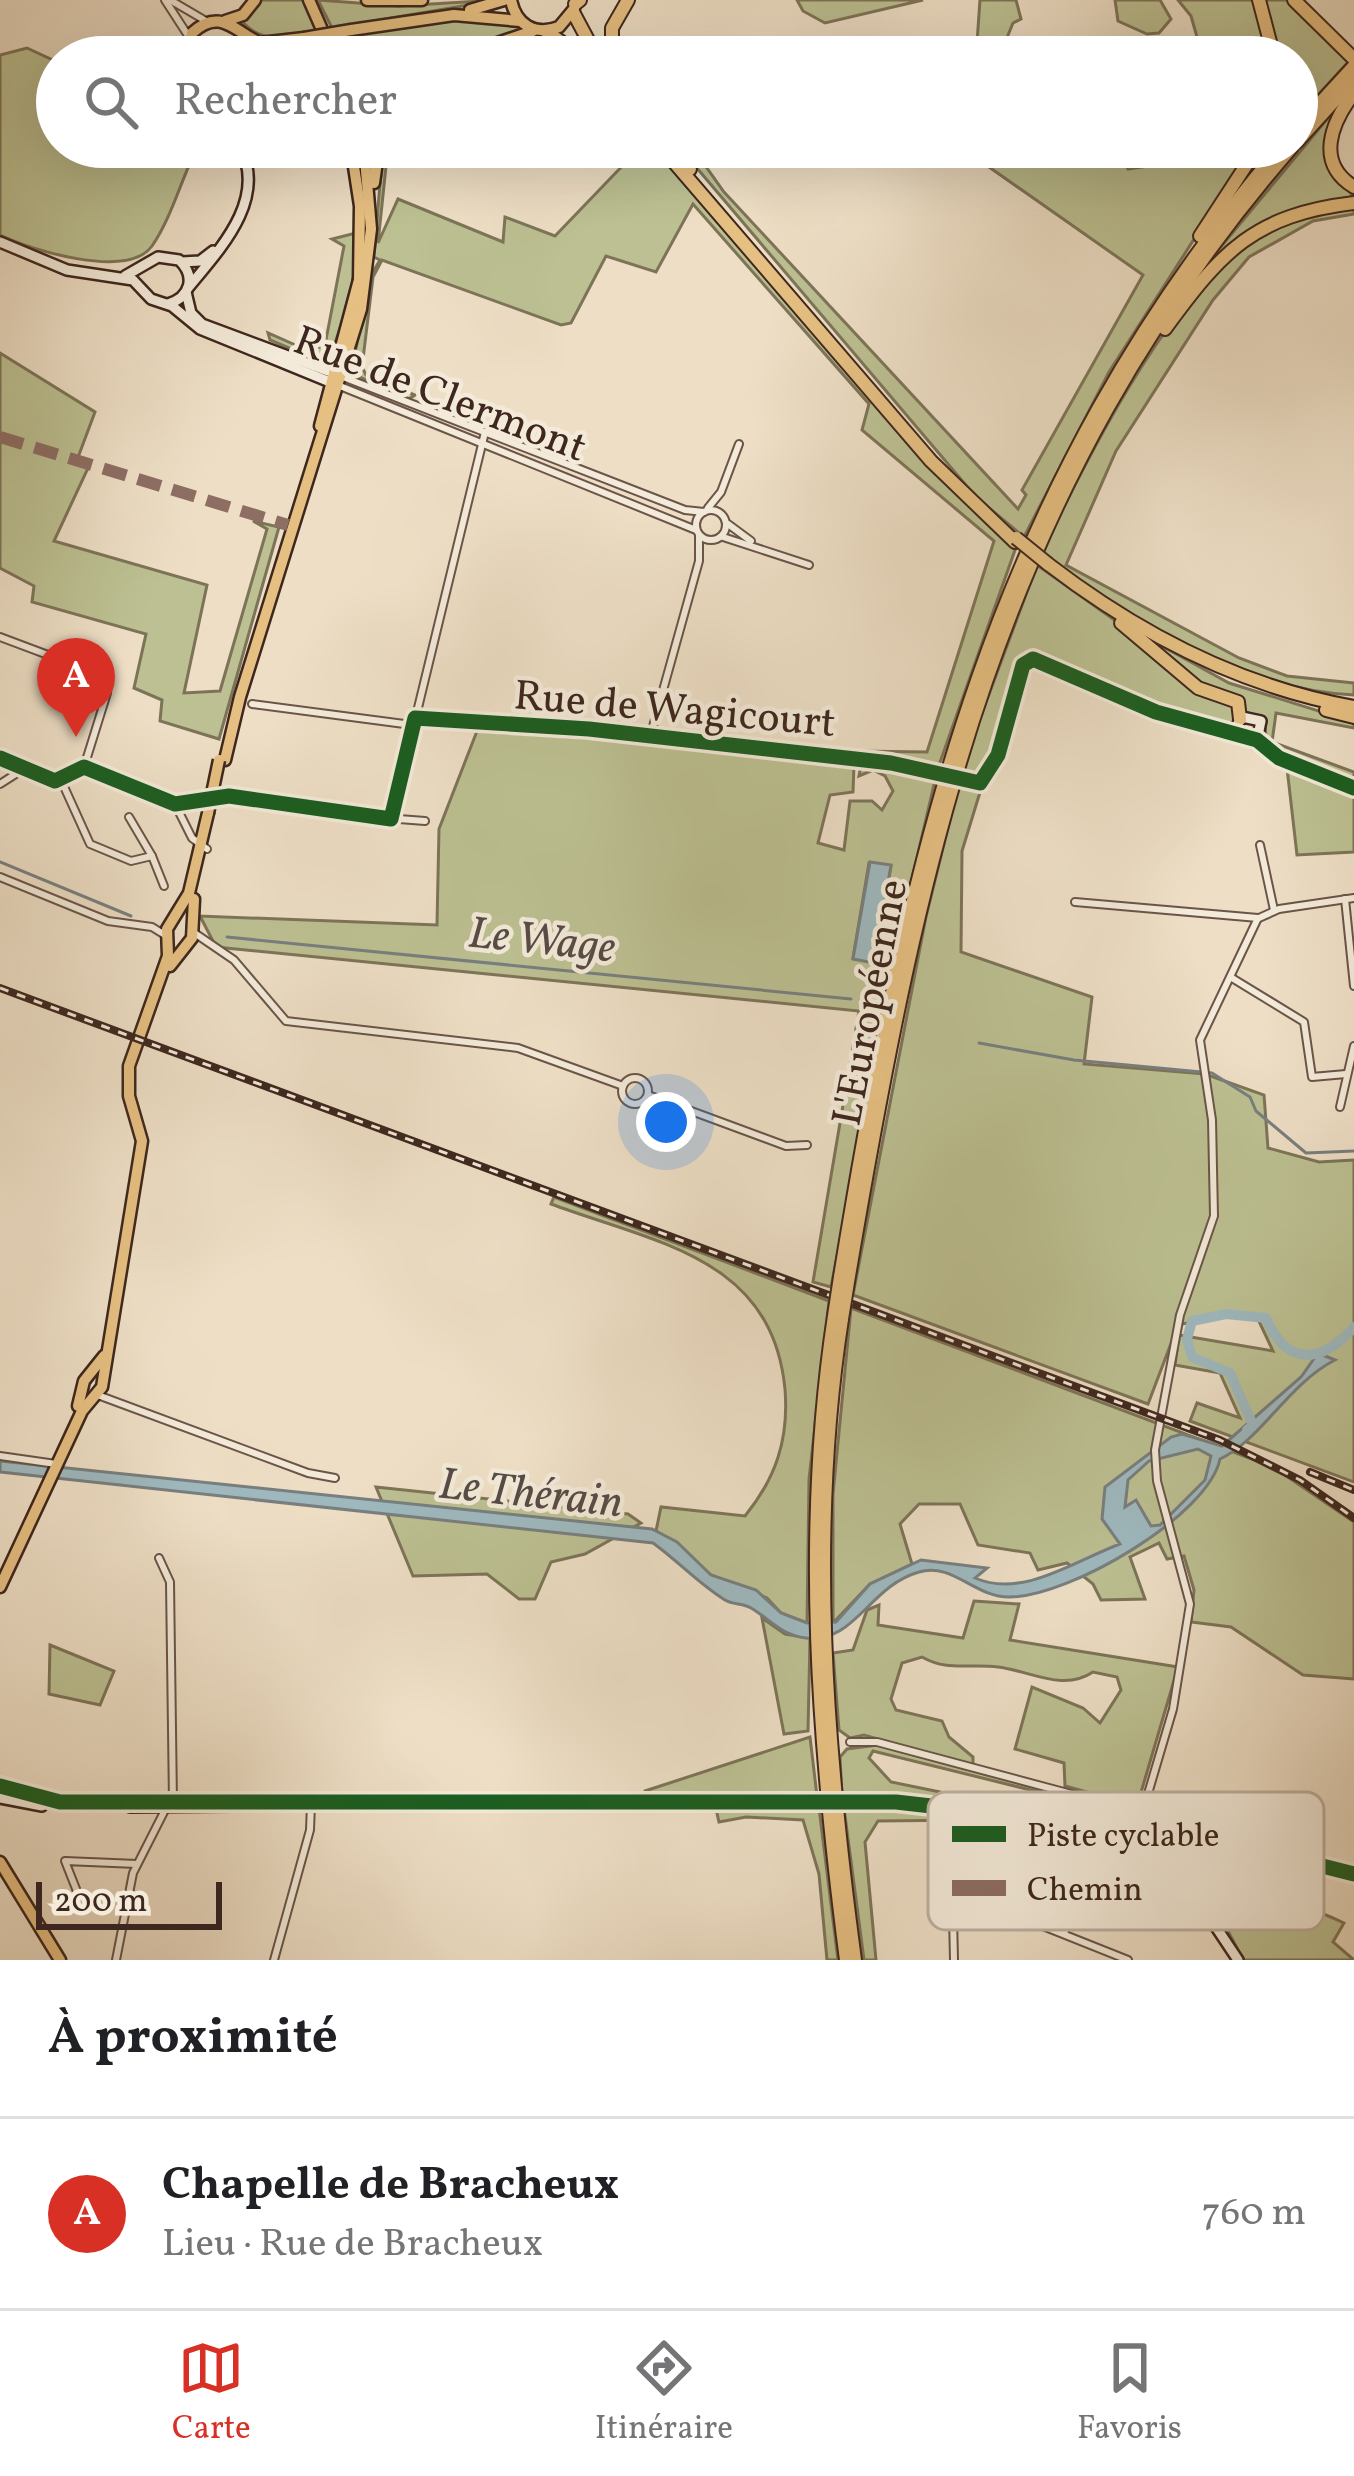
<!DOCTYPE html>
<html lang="fr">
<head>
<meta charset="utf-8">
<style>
	body { margin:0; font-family:Vollkorn,serif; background:#f6f6f6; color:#202124 }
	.scale { position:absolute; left:36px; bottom:30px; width:186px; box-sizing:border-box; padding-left:12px; border:6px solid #3e271e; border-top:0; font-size:33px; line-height:42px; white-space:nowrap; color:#3e271e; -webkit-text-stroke:9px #f3ead9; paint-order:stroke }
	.you { position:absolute; left:666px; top:1122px; width:42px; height:42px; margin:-30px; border:9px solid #fff; border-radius:50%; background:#1a73e8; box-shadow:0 0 0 18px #1a73e833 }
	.badge { display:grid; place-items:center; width:78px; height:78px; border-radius:50%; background:#d93025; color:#fff; font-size:39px; font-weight:700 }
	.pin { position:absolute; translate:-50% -99px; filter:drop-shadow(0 3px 6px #0008) }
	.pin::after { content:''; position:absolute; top:63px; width:42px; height:36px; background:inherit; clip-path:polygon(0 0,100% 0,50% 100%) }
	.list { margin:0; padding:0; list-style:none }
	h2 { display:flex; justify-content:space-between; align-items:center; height:156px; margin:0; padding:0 48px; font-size:51px }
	h2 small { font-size:39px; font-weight:400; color:#757577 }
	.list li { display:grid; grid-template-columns:78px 1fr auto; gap:36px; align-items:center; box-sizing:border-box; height:192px; padding:0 48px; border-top:3px solid #e0e0e0 }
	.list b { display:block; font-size:45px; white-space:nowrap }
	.list p { margin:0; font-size:39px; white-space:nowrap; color:#757577 }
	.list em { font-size:39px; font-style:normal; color:#757577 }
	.icon { flex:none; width:66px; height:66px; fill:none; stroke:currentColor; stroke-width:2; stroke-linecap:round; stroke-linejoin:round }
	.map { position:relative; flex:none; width:1354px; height:1960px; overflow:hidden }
	.search { position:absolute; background:#fff; box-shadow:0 12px 48px #0002; left:36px; right:36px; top:36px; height:132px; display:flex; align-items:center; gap:30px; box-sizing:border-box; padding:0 42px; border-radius:66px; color:#757577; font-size:45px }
	.sheet { height:348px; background:#fff }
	nav { display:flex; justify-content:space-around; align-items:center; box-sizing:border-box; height:168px; border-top:3px solid #e0e0e0; background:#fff; font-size:33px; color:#757577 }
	nav a { display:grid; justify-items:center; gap:6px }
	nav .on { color:#d93025 }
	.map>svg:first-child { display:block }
	.green { fill:#bcc092; stroke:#7d7458; stroke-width:3; fill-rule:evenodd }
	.water { fill:#9eb9bf; stroke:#787f7f; stroke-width:3; fill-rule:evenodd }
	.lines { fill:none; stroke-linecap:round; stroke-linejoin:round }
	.stream { stroke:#787f7f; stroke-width:3 }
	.river { stroke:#9eb9bf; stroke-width:10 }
	.street-casing { stroke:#6a5548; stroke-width:10 }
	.secondary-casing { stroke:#3e271e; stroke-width:14 }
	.primary-casing { stroke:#3e271e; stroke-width:15 }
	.highway-casing { stroke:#3e271e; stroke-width:16 }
	.street { stroke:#f3ead9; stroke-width:6 }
	.secondary { stroke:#f3ead9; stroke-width:9 }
	.primary { stroke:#e6bf82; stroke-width:10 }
	.highway { stroke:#e6bf82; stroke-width:12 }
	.rail-casing { stroke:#3e271e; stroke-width:8 }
	.rail { stroke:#f3ead9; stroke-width:3; stroke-dasharray:9; stroke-linecap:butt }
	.street-bridge-casing { stroke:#6a5548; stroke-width:10; stroke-linecap:butt }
	.secondary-bridge-casing { stroke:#3e271e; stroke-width:14; stroke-linecap:butt }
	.primary-bridge-casing { stroke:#3e271e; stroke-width:15; stroke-linecap:butt }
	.highway-bridge-casing { stroke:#3e271e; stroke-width:16; stroke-linecap:butt }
	.street-bridge { stroke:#f3ead9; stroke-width:6 }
	.secondary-bridge { stroke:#f3ead9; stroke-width:9 }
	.primary-bridge { stroke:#e6bf82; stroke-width:10 }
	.highway-bridge { stroke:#e6bf82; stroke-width:12 }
	.quiet { stroke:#8d6e63; stroke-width:12; stroke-dasharray:24 12; stroke-linecap:butt }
	.cycleway-casing { stroke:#f3ead9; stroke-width:22 }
	.cycleway { stroke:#1b5e20; stroke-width:15 }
	.labels { text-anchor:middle; stroke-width:9; stroke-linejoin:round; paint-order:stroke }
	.street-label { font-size:42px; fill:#3e271e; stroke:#f3ead9 }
	.water-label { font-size:45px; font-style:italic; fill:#564c46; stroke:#f3ead9 }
	.key { fill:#f3ead9; stroke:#bdb0a1; stroke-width:3 }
	.key-label { font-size:33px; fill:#3e271e }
</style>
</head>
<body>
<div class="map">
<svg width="1354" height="1960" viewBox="0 0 1354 1960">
	<rect width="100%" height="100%" fill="#eddec5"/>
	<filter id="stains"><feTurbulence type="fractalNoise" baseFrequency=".00167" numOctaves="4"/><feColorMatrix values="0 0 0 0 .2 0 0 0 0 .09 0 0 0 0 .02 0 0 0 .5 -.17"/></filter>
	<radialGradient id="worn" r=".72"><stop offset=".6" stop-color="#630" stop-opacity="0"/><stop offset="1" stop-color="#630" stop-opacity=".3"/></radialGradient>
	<g class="green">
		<path d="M 260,0 L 304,0 L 320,30 C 290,35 263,47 242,21 Z"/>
		<polygon points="318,0 398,6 498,0 332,28"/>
		<polygon points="797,0 923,0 825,23 803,11"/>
		<polygon points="980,0 1016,0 1021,19 1013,23 999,57 976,57"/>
		<polygon points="1115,0 1160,0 1171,19 1159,33 1147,34 1118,21"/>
		<polygon points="1178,0 1254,0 1269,57 1229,57 1217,45 1201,51 1191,16"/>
		<polygon points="1261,0 1287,0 1349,61 1297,118 1297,57 1277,57"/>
		<polygon points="445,19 511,21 524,31 448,57 344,57 336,38"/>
		<path d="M 27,48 L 57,62 L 57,147 L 196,150 C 181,180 171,219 152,246 C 127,280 31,250 0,235 L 0,55 Z"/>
		<path d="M 1333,112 L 1327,141 L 1354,200 C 1299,212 1260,220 1217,258 L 1214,255 Z"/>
		<polygon points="383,147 388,147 378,243 398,199 503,242 505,217 555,236 628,160 646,155 643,147 655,147 871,398 1015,550 938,768 855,751 927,752 994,541 862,430 869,404 693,204 656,272 606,256 571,323 561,325 382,260 373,277 362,367 366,375 415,395 409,399 351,373 371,275 380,260 374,257"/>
		<polygon points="679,147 692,147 724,192 1018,509 1026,495 1022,490 1143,275 969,153 969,147 1088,147 1120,153 1128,169 1156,165 1159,147 1253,147 1109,372 1024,537 976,497"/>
		<path d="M 1354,207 L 1354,214 L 1313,221 L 1249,257 L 1213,300 L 1116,451 L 1066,565 L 1239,658 L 1287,676 L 1354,683 L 1354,695 C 1238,689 1132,620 1041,553 C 1085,462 1162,308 1242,246 C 1274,221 1315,214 1354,207 Z"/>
		<polygon points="356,233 354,286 330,358 317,360 270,340 268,333 309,351 325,345 344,246 332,239"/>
		<polygon points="0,353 95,412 77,460 89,466 54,541 207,585 184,693 220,691 267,529 253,521 279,527 219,739 160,721 162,700 134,688 146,634 32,602 34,586 0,568"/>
		<polygon points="1037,565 1231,703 1237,716 1231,729 1219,730 1092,685 1033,654 1021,662 984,776 959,775"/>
		<polygon points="1149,639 1229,683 1354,722 1354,728 1276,713 1272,742 1354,772 1354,781 1267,746 1264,717 1245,712 1201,687"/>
		<path d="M 477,731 L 692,745 L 854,764 L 853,792 L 830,795 L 818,843 L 844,850 L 850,801 L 872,801 L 882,810 L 893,791 L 885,776 L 873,770 L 859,776 L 861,765 L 936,776 L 898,939 L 831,1287 L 813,1282 L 859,1011 L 216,947 L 200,916 L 437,925 L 439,829 ZM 869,863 L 891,866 L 874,962 L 853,958 Z"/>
		<polygon points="1287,768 1354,792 1354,852 1297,855"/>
		<polygon points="959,783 981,789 962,851 961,952 1092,997 1084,1064 1205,1074 1264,1095 1268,1148 1319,1162 1354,1160 1354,1482 1190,1421 1197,1403 1240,1418 1220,1373 1175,1365 1179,1335 1273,1351 1257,1317 1226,1314 1178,1325 1148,1404 853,1295 926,917"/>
		<path d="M 554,1197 L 829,1301 L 809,1479 L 807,1623 L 781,1613 L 767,1598 L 711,1575 L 656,1531 L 661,1507 L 745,1516 C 776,1478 789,1439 785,1389 C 772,1257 656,1243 551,1204 Z"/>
		<polygon points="851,1308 1273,1467 1354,1522 1354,1679 1303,1675 1231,1627 1191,1622 1194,1590 1184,1556 1167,1559 1159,1543 1130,1557 1145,1599 1101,1600 1093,1584 1067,1563 1038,1570 1030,1553 978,1545 960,1504 919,1504 900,1524 912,1564 870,1584 833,1623 833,1494"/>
		<polygon points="376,1487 628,1514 641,1523 585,1554 551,1562 535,1599 519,1599 487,1574 413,1576"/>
		<path d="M 974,1601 L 1019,1604 L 1010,1640 L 1178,1667 L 1137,1806 L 1065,1786 L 1064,1763 L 1015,1749 L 1032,1687 L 1083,1708 L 1100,1723 L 1121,1690 L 1117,1677 L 1093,1672 C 1063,1692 1031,1671 998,1667 C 970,1663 948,1672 922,1657 L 902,1663 L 891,1699 L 896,1710 L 942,1721 L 949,1737 L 973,1757 L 973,1766 L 864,1735 L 850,1738 L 839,1730 L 833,1653 L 853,1650 L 867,1610 L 879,1605 L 878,1625 L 963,1638 Z"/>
		<polygon points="762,1618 785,1634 810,1638 808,1731 784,1734"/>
		<polygon points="50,1645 114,1671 100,1705 49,1694"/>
		<polygon points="810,1737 817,1796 644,1798 645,1791"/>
		<polygon points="878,1745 1051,1792 1051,1795 873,1751 869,1758 891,1782 940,1792 940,1797 842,1796 840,1757 847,1749"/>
		<polygon points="819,1808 838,1960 827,1960 819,1874 803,1820 746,1817 719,1822 716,1809"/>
		<polygon points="844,1808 975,1815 973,1820 878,1821 865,1842 876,1960 864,1960"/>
		<path d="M 1130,1851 C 1200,1880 1275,1890 1344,1923 L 1333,1942 L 1354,1960 L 1243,1960 L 1226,1927 L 1195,1892 Z"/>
	</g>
	<g class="water">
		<polygon points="870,862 891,865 874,963 853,959"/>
		<path d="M 1318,1353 L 1335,1360 C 1288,1384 1261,1440 1220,1459 C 1208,1516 1069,1597 1010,1597 C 975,1598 953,1562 919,1572 C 869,1586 855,1644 806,1638 C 781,1635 771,1620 751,1608 C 743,1603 733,1605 725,1600 C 699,1584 678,1561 653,1543 L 0,1472 L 0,1461 L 652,1529 L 677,1542 L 711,1575 L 756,1590 L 781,1613 L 807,1623 L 836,1622 L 870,1584 L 921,1560 L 987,1568 L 975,1578 C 1023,1599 1076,1560 1120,1544 L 1102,1519 L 1105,1487 L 1171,1437 L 1182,1434 L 1222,1446 L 1301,1377 ZM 1198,1449 L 1211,1456 L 1205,1480 L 1160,1525 L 1151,1526 L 1136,1500 L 1125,1507 L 1128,1480 L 1149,1461 Z"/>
	</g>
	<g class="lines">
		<g class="stream">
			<polyline points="0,862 131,916"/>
			<polyline points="227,937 851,999"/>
			<polyline points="979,1043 1074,1060 1212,1073 1250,1097 1256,1111 1306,1153 1354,1151"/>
		</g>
		<path class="river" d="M 1247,1430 L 1253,1425 L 1230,1373 L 1192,1357 L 1187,1339 L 1192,1321 L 1226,1314 L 1266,1318 C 1287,1368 1322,1363 1354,1327"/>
		<g class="street-casing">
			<g id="street">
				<polyline points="165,0 189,37"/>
				<polyline points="170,0 206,21"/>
				<polyline points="343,377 685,510 704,512"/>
				<polyline points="340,386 696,530"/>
				<polyline points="708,508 721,492 739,444"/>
				<circle cx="711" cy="525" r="15"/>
				<polyline points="728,524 751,541"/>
				<polyline points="723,537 809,565"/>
				<polyline points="0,637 104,676 107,693 84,767"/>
				<polyline points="252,704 412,725"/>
				<polyline points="415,718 594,730 928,770"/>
				<polyline points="650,737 699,561 699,535"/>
				<polyline points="0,758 55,781 84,767"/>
				<polyline points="84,767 179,805 229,796 347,815 425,821"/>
				<polyline points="61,780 90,844 131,861 152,856 129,817"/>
				<polyline points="969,782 983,783 990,774 1022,667 1031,659 1156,712 1221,733 1237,733"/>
				<polyline points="0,784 22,770"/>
				<polyline points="175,804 192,838 207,849"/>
				<polyline points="391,819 485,432"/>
				<polyline points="1260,845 1274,910"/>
				<polyline points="152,856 164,886"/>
				<polyline points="0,877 108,921 152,927 165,935"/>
				<polyline points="1345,899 1354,986"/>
				<polyline points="1075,902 1258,918"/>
				<polyline points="1259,918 1279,909 1354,898"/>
				<polyline points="193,932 234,960 286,1021 518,1048 623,1086"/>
				<polyline points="1232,978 1304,1022 1312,1077 1346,1074"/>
				<circle cx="635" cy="1091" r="13"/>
				<polyline points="648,1095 786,1146 807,1145"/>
				<polyline points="1340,1107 1354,1046"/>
				<polyline points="95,1394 308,1473 335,1478"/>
				<polyline points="0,1456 56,1464"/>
				<polyline points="159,1558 170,1582 173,1803"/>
				<polyline points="850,1742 877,1742 1079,1796 1095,1814"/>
				<polyline points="1142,1814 1173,1709 1190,1604 1157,1481 1155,1450 1180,1315 1214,1216 1212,1120 1200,1040 1258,918"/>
				<polyline points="1079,1848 1084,1874"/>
				<polyline points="82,1904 65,1861 137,1864"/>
				<polyline points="1065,1931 1095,1854"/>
				<polyline points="116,1960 133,1873 168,1804"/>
				<polyline points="274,1960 310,1830 311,1804"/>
				<polyline points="954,1960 953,1916 962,1907 985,1903 1128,1960"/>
			</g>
		</g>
		<g class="secondary-casing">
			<g id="secondary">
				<polyline points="0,242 67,270 133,280 151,299 172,306 200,329 335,384"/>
				<polyline points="182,262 200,261 213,251"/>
				<path d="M 125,276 L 158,257 L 179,260 C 196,276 191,297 168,304"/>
				<path d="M 188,288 C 219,250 268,200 240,147"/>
				<polyline points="186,292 191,313 202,324 336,374"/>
				<path d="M 1257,740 L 1261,721 L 1242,717 L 1236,727 L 1242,739 C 1275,748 1316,774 1354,788"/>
				<polyline points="0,1786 55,1802 805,1803"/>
				<polyline points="0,1798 42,1806"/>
				<polyline points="864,1802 951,1807 1060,1829 1088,1816 1136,1812 1215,1839 1354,1874"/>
				<polyline points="130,1807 234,1806"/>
				<polyline points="1043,1832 1168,1881"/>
				<polyline points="1113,1838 1133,1860"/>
				<polyline points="1163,1878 1208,1915 1238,1960"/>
			</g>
		</g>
		<g class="primary-casing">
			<g id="primary">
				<polyline points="309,0 334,57"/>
				<polyline points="367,0 422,0"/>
				<path d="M 511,0 C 516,25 535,36 559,27 L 574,9"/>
				<polyline points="470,10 504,0"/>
				<polyline points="225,21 243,15 255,0"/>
				<polyline points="351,30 454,15 520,21"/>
				<polyline points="245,35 249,57"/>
				<path d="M 187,57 L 192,33 C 220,7 234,31 260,43 L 304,38"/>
				<polyline points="257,57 279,47"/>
				<polyline points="456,57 533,31"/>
				<polyline points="351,147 360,206 359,281"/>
				<polyline points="374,183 379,147"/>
				<polyline points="320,426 360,276"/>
				<polyline points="225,760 240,697 361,309 371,229 364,147"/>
				<polyline points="170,966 192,938 194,899"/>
				<polyline points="78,1406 84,1381 104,1356"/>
				<polyline points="0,1587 82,1411 102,1387 142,1141 129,1096 129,1066 168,956 167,929 189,893 208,813"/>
				<polyline points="0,1862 60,1960"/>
			</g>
		</g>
		<g class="highway-casing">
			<g id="highway">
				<polyline points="1259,0 1274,57"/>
				<polyline points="1294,0 1354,59"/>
				<polyline points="575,4 580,0"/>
				<polyline points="573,12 597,57"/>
				<polyline points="546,31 582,57"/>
				<polyline points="612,57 612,28 628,0"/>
				<path d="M 1354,93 C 1331,123 1315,163 1354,187"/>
				<polyline points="1297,128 1354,66"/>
				<polyline points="1297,142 1354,79"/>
				<polyline points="661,147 931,461 1015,542"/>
				<polyline points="672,147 690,169"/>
				<polyline points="1200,236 1258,147"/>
				<path d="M 1165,329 C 1222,251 1254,215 1354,203"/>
				<path d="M 1048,564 C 1138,633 1242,687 1354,707"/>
				<polyline points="1121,623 1198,688 1238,702 1240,719"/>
				<polyline points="1326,710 1354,717"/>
				<path d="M 840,1277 C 910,847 990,488 1281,147"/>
				<path d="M 848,1282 C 921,851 996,488 1292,147"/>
				<path d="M 834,1316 C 801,1532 818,1745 846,1960"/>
				<path d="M 842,1319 C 809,1533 826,1746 855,1960"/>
			</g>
		</g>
		<use href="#street" class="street"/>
		<use href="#secondary" class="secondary"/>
		<use href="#primary" class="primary"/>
		<use href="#highway" class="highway"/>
		<g class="rail-casing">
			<g id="rail">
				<polyline points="0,988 1220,1440 1300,1480 1354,1518"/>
				<polyline points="1310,1472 1354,1490"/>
			</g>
		</g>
		<use href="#rail" class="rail"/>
		<g class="street-bridge-casing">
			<polyline id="street-bridge" points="928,770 969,782"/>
		</g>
		<g class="secondary-bridge-casing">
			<polyline id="secondary-bridge" points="805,1803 864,1802"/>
		</g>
		<g class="primary-bridge-casing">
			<g id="primary-bridge">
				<polyline points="304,38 351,30"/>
				<polyline points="208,813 219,760"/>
			</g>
		</g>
		<g class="highway-bridge-casing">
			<g id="highway-bridge">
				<polyline points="1016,538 1048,564"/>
				<polyline points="834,1316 840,1277"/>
				<polyline points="842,1319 848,1282"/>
			</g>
		</g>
		<use href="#street-bridge" class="street-bridge"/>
		<use href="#secondary-bridge" class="secondary-bridge"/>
		<use href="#primary-bridge" class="primary-bridge"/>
		<use href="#highway-bridge" class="highway-bridge"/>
		<polyline class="quiet" points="0,437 288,525"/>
		<g class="cycleway-casing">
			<g id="cycleway">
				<polyline points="0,758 55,781 84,767 175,804 229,796 391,819 415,718 589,729 891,763 980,783 998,755 1023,665 1033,659 1156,712 1257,740 1279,758 1354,788"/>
				<polyline points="0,1786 60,1802 896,1802 1002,1814 1060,1829 1088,1816 1136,1812 1215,1839 1354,1874"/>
			</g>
		</g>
		<use href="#cycleway" class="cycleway"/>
	</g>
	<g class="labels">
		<g class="street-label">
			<text transform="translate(441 392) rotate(21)" y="15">Rue de Clermont</text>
			<text transform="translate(675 707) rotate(5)" y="15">Rue de Wagicourt</text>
			<text transform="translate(868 1002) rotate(-79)" y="15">L'Européenne</text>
		</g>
		<g class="water-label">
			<text transform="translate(542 938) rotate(6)" y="16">Le Wage</text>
			<text transform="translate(531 1491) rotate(6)" y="16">Le Thérain</text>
		</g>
	</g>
	<rect x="928" y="1792" width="396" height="138" rx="18" class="key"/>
	<rect x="952" y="1826" width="54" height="16" fill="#1b5e20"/>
	<rect x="952" y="1880" width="54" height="16" fill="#8d6e63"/>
	<g class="key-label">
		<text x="1027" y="1846">Piste cyclable</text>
		<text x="1027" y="1900">Chemin</text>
	</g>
	<rect width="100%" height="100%" filter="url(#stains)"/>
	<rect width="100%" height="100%" fill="url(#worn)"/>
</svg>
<div class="scale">200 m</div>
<div class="you"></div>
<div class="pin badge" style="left:76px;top:737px">A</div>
<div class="search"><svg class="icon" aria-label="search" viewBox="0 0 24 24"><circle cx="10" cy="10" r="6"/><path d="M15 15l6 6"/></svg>Rechercher</div>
</div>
<section class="sheet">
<h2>À proximité<small></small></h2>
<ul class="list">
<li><span class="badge">A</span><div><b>Chapelle de Bracheux</b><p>Lieu · Rue de Bracheux</p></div><em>760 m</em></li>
</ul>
</section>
<nav>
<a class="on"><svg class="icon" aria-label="map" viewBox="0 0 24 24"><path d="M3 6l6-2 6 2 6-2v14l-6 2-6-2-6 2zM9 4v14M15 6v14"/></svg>Carte</a>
<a><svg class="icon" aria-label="directions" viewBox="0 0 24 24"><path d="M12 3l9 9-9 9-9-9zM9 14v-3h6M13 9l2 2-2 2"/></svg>Itinéraire</a>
<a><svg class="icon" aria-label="saved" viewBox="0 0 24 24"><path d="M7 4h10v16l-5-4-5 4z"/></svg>Favoris</a>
</nav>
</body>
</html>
